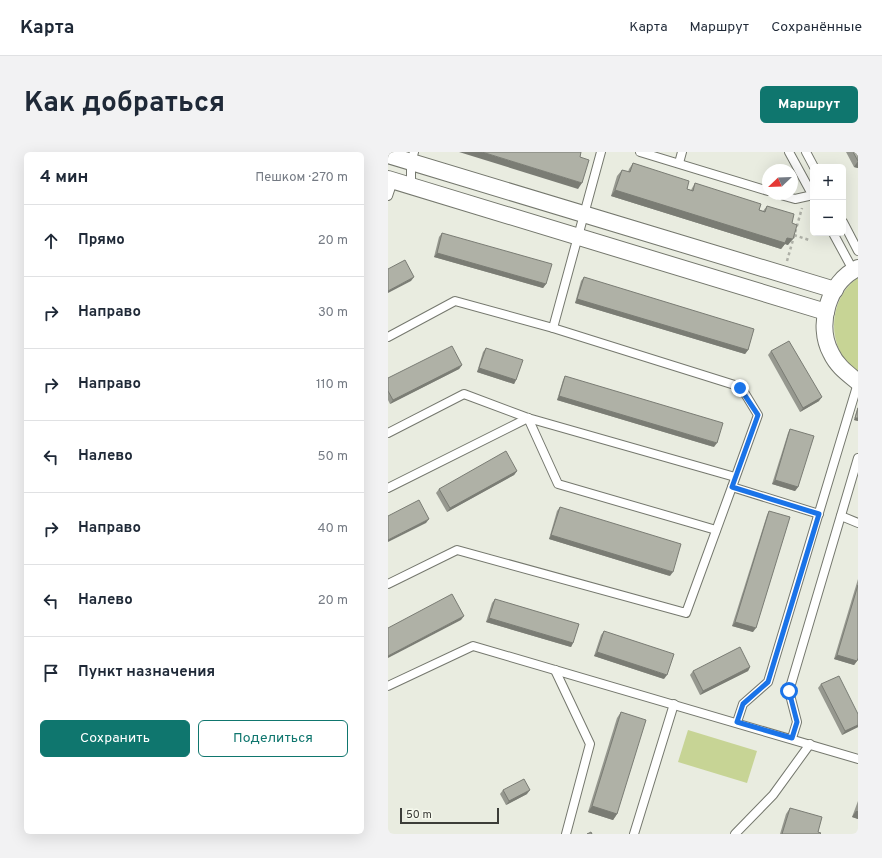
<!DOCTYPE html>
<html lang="ru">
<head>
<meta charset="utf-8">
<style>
	body { margin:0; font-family:Overpass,sans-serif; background:#f2f2f3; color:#1f2937 }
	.controls { position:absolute; right:12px; top:12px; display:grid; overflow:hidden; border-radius:6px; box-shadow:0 4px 16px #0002 }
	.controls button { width:36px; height:36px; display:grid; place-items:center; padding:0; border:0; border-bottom:1px solid #e0e1e3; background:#fff; color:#1f2937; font:20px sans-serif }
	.compass { position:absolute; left:374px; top:12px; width:36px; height:36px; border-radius:50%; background:#fff; box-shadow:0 4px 16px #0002; rotate:247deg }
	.scale { position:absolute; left:12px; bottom:10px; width:99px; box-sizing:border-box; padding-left:4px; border:2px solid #3c3d38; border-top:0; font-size:11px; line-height:14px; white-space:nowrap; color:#3c3d38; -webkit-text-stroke:3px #f6f9ed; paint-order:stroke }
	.stop { position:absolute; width:12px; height:12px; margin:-9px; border:3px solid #1a73e8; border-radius:50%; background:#fff }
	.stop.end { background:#1a73e8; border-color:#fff; box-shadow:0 1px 4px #0008 }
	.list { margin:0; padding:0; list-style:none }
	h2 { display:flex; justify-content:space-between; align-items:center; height:52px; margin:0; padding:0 16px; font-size:17px }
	h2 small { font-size:13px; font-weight:400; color:#747a83 }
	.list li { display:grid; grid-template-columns:26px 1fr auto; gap:12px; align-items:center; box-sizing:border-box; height:72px; padding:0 16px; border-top:1px solid #e0e1e3 }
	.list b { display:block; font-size:15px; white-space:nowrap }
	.list em { font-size:13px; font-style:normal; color:#747a83 }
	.actions { display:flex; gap:8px; padding:12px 16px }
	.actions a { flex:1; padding:9px 0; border:1px solid #0f766e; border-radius:6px; text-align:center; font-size:14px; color:#0f766e }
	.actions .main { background:#0f766e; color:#fff }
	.icon { flex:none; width:22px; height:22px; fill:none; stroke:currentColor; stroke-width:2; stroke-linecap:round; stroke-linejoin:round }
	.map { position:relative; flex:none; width:470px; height:682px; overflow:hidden; border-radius:6px }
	header { display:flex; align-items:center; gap:24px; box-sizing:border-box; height:56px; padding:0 20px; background:#fff; border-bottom:1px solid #e0e1e3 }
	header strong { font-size:19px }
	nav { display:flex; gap:22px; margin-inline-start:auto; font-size:14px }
	.intro { display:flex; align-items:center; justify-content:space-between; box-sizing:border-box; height:96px; padding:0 24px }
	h1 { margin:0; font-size:28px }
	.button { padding:10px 18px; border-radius:6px; background:#0f766e; color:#fff; font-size:14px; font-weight:700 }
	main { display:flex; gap:24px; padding:0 24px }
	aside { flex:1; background:#fff; border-radius:6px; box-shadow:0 4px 16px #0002 }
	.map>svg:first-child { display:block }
	.grass { fill:#c7d495 }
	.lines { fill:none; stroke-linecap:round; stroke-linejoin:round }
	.lane-casing { stroke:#75786e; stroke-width:10 }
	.street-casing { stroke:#75786e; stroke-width:18 }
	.path { stroke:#aeb0a7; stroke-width:2.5; stroke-dasharray:3 3; stroke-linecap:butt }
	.lane { stroke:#fff; stroke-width:8 }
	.street { stroke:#fff; stroke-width:16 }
	.wall { fill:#96988f }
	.shaded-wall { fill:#7a7c74 }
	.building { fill:#afb1a6; stroke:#7a7c74 }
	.route { stroke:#1a73e8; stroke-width:5 }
</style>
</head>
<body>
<header>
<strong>Карта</strong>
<nav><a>Карта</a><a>Маршрут</a><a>Сохранённые</a></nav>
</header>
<div class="intro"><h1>Как добраться</h1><a class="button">Маршрут</a></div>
<main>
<aside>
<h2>4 мин<small>Пешком · 270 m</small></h2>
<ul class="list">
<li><svg class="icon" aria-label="ahead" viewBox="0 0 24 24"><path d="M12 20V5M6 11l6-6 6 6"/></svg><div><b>Прямо</b></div><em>20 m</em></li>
<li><svg class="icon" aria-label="right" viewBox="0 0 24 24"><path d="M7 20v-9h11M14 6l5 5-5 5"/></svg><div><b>Направо</b></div><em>30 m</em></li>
<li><svg class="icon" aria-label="right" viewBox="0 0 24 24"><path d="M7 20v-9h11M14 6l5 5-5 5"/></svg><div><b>Направо</b></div><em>110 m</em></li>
<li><svg class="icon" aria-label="left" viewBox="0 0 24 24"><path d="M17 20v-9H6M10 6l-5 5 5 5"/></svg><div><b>Налево</b></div><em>50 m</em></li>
<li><svg class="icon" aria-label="right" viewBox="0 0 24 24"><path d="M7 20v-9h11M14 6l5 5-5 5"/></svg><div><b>Направо</b></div><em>40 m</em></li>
<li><svg class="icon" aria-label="left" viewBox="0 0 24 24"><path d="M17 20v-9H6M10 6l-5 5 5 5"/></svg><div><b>Налево</b></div><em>20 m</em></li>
<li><svg class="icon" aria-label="arrive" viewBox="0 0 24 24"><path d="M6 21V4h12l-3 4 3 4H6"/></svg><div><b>Пункт назначения</b></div></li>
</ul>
<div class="actions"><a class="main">Сохранить</a><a>Поделиться</a></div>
</aside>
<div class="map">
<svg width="470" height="682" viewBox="0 0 470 682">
	<rect width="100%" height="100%" fill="#e9ece0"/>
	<g class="grass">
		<path d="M 470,126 L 470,219 C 437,199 439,146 470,126 Z"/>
		<polygon points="300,578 369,599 359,631 290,610"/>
	</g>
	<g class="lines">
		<g class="lane-casing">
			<g id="lane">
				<polyline points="252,0 380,39"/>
				<polyline points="401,0 425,44"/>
				<polyline points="418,0 426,15"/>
				<polyline points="291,11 294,0"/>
				<polyline points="23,34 23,10 26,0"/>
				<polyline points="389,42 407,47 425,43"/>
				<polyline points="0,44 5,29"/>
				<polyline points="455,70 470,99"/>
				<polyline points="445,81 465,118"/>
				<polyline points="165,176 213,0"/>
				<polyline points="0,185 67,149 165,176 353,235 370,263 344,335 431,362"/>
				<polyline points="140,266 170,332 328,378"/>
				<polyline points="0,281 76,242 140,266 347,325"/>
				<polyline points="0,336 140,266"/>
				<polyline points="453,364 470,371"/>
				<polyline points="0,432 69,398 298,461 344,335"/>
				<polyline points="167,518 202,592 178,682"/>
				<polyline points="0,534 85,494 470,607"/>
				<polyline points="349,570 355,552 380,530 470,231"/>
				<polyline points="404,586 409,570 401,539 470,306"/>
				<polyline points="246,682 286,552"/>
				<polyline points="347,682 385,643 422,592"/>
			</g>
		</g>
		<g class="street-casing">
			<g id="street">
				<polyline points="0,3 447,138"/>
				<polyline points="0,27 438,160"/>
				<path d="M 470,116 C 440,130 428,173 443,201 C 449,214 459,221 470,230"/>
			</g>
		</g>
		<g class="path">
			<polyline points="406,83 421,88"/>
			<polyline points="399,109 414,56"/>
		</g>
		<use href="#lane" class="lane"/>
		<use href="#street" class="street"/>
	</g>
	<g class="wall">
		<polygon points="458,0 470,0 470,16 466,15"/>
		<polygon points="245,11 299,37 303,38 307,31 375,59 379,54 404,71 400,93 397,92 393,97 223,44 229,24 234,18 240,20 241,17"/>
		<polygon points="54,81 158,132 155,136 46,105 51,85"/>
		<polygon points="196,125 360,198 357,202 187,151 193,129"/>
		<polygon points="98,196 128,228 126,232 89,220 95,200"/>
		<polygon points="383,199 431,249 412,260 380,203"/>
		<polygon points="74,213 71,217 2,252 0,248 0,226"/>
		<polygon points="177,224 326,295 169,248 175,228"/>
		<polygon points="470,255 470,269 466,268 469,257"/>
		<polygon points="402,277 410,335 407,339 384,332 400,281"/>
		<polygon points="129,319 126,323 59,360 48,341 51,337"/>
		<polygon points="172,355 282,424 161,387 169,359"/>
		<polygon points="381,359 365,480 344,474 379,363"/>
		<polygon points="470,427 470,506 469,509 466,513 446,507"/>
		<polygon points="107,447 185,491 183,495 98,470 104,451"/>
		<polygon points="216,479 276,527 206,504 213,483"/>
		<polygon points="362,515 360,519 312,543 302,523 305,519"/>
		<polygon points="433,532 470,562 470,575 454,583 430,536"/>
		<polygon points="233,560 229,662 225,668 200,660 229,566"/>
		<polygon points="115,638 139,642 118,653 112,642"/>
		<polygon points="470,649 470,667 464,665"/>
		<polygon points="402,656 430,680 432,682 392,682 398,662"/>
	</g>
	<g class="shaded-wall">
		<polygon points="71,0 94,0 194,31 190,37"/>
		<polygon points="470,9 470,16 466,15"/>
		<polygon points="227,38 405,87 400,93 397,92 393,97 223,44"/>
		<polygon points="49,101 158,132 155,136 46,105"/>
		<polygon points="26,125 23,129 0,141 0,139"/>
		<polygon points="189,147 360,198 357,202 187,151"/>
		<polygon points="74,213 71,217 2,252 5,248"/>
		<polygon points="91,216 128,228 126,232 89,220"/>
		<polygon points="171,244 329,291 326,295 169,248"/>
		<polygon points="434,245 431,249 412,260 415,256"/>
		<polygon points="467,266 470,266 470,269 466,268"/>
		<polygon points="129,319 126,323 59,360 62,356"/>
		<polygon points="387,328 410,335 407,339 384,332"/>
		<polygon points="41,367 38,371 0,390 0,388"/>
		<polygon points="163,383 285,420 282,424 161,387"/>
		<polygon points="76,464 73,468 0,506 0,504"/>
		<polygon points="101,466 185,491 183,495 98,470"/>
		<polygon points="347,470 368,476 365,480 344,474"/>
		<polygon points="209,500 279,523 276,527 206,504"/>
		<polygon points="449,503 469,509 466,513 446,507"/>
		<polygon points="362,515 360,519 312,543 315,539"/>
		<polygon points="470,573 470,575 454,583 457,579"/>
		<polygon points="142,638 139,642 118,653 121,649"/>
		<polygon points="204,654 229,662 225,668 200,660"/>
		<polygon points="468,659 470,659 470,667 464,665"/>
	</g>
	<g class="building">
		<polygon points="94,0 193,0 192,5 201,8 194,31"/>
		<polygon points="465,0 470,0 470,9"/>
		<polygon points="245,11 301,29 299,37 305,39 307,31 373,52 371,58 377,60 379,54 406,62 404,71 409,73 405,87 399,86 397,91 227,38 234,18 242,20"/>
		<polygon points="54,81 164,112 158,132 49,101"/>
		<polygon points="17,108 26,125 0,139 0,117"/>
		<polygon points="196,125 366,177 360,198 189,147"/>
		<polygon points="401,189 434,245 415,256 383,199"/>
		<polygon points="64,194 74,213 5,248 0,239 0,226"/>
		<polygon points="98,196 135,208 128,228 91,216"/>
		<polygon points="177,224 335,271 329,291 171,244"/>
		<polygon points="470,256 470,266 467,266"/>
		<polygon points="402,277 426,284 410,335 387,328"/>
		<polygon points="118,299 129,319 62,356 51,337"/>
		<polygon points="31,348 41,367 0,388 0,364"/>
		<polygon points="172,355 293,392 285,420 163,383"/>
		<polygon points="381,359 402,365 368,476 347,470"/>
		<polygon points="470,433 470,506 469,509 449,503"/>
		<polygon points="64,442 76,464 0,504 0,476"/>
		<polygon points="107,447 191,472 185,491 101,466"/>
		<polygon points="216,479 286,502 279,523 209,500"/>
		<polygon points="352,495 362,515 315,539 305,519"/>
		<polygon points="451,524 470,562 470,573 457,579 433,532"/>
		<polygon points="233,560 258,568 229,662 204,654"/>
		<polygon points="136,627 142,638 121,649 115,638"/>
		<polygon points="402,656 434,665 430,680 433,681 432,682 394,682"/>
		<polygon points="203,680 204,682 199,682"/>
	</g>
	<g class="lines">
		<polyline class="route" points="352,236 370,263 344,335 431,362 380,530 355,552 349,570 404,586 409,570 401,539"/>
	</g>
</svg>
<div class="controls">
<button>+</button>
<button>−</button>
</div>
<svg class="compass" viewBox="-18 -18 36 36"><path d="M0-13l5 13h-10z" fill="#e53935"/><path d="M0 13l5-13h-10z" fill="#747a83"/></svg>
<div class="scale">50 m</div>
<div class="stop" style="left:401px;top:539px"></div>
<div class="stop end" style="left:352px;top:236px"></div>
</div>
</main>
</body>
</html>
